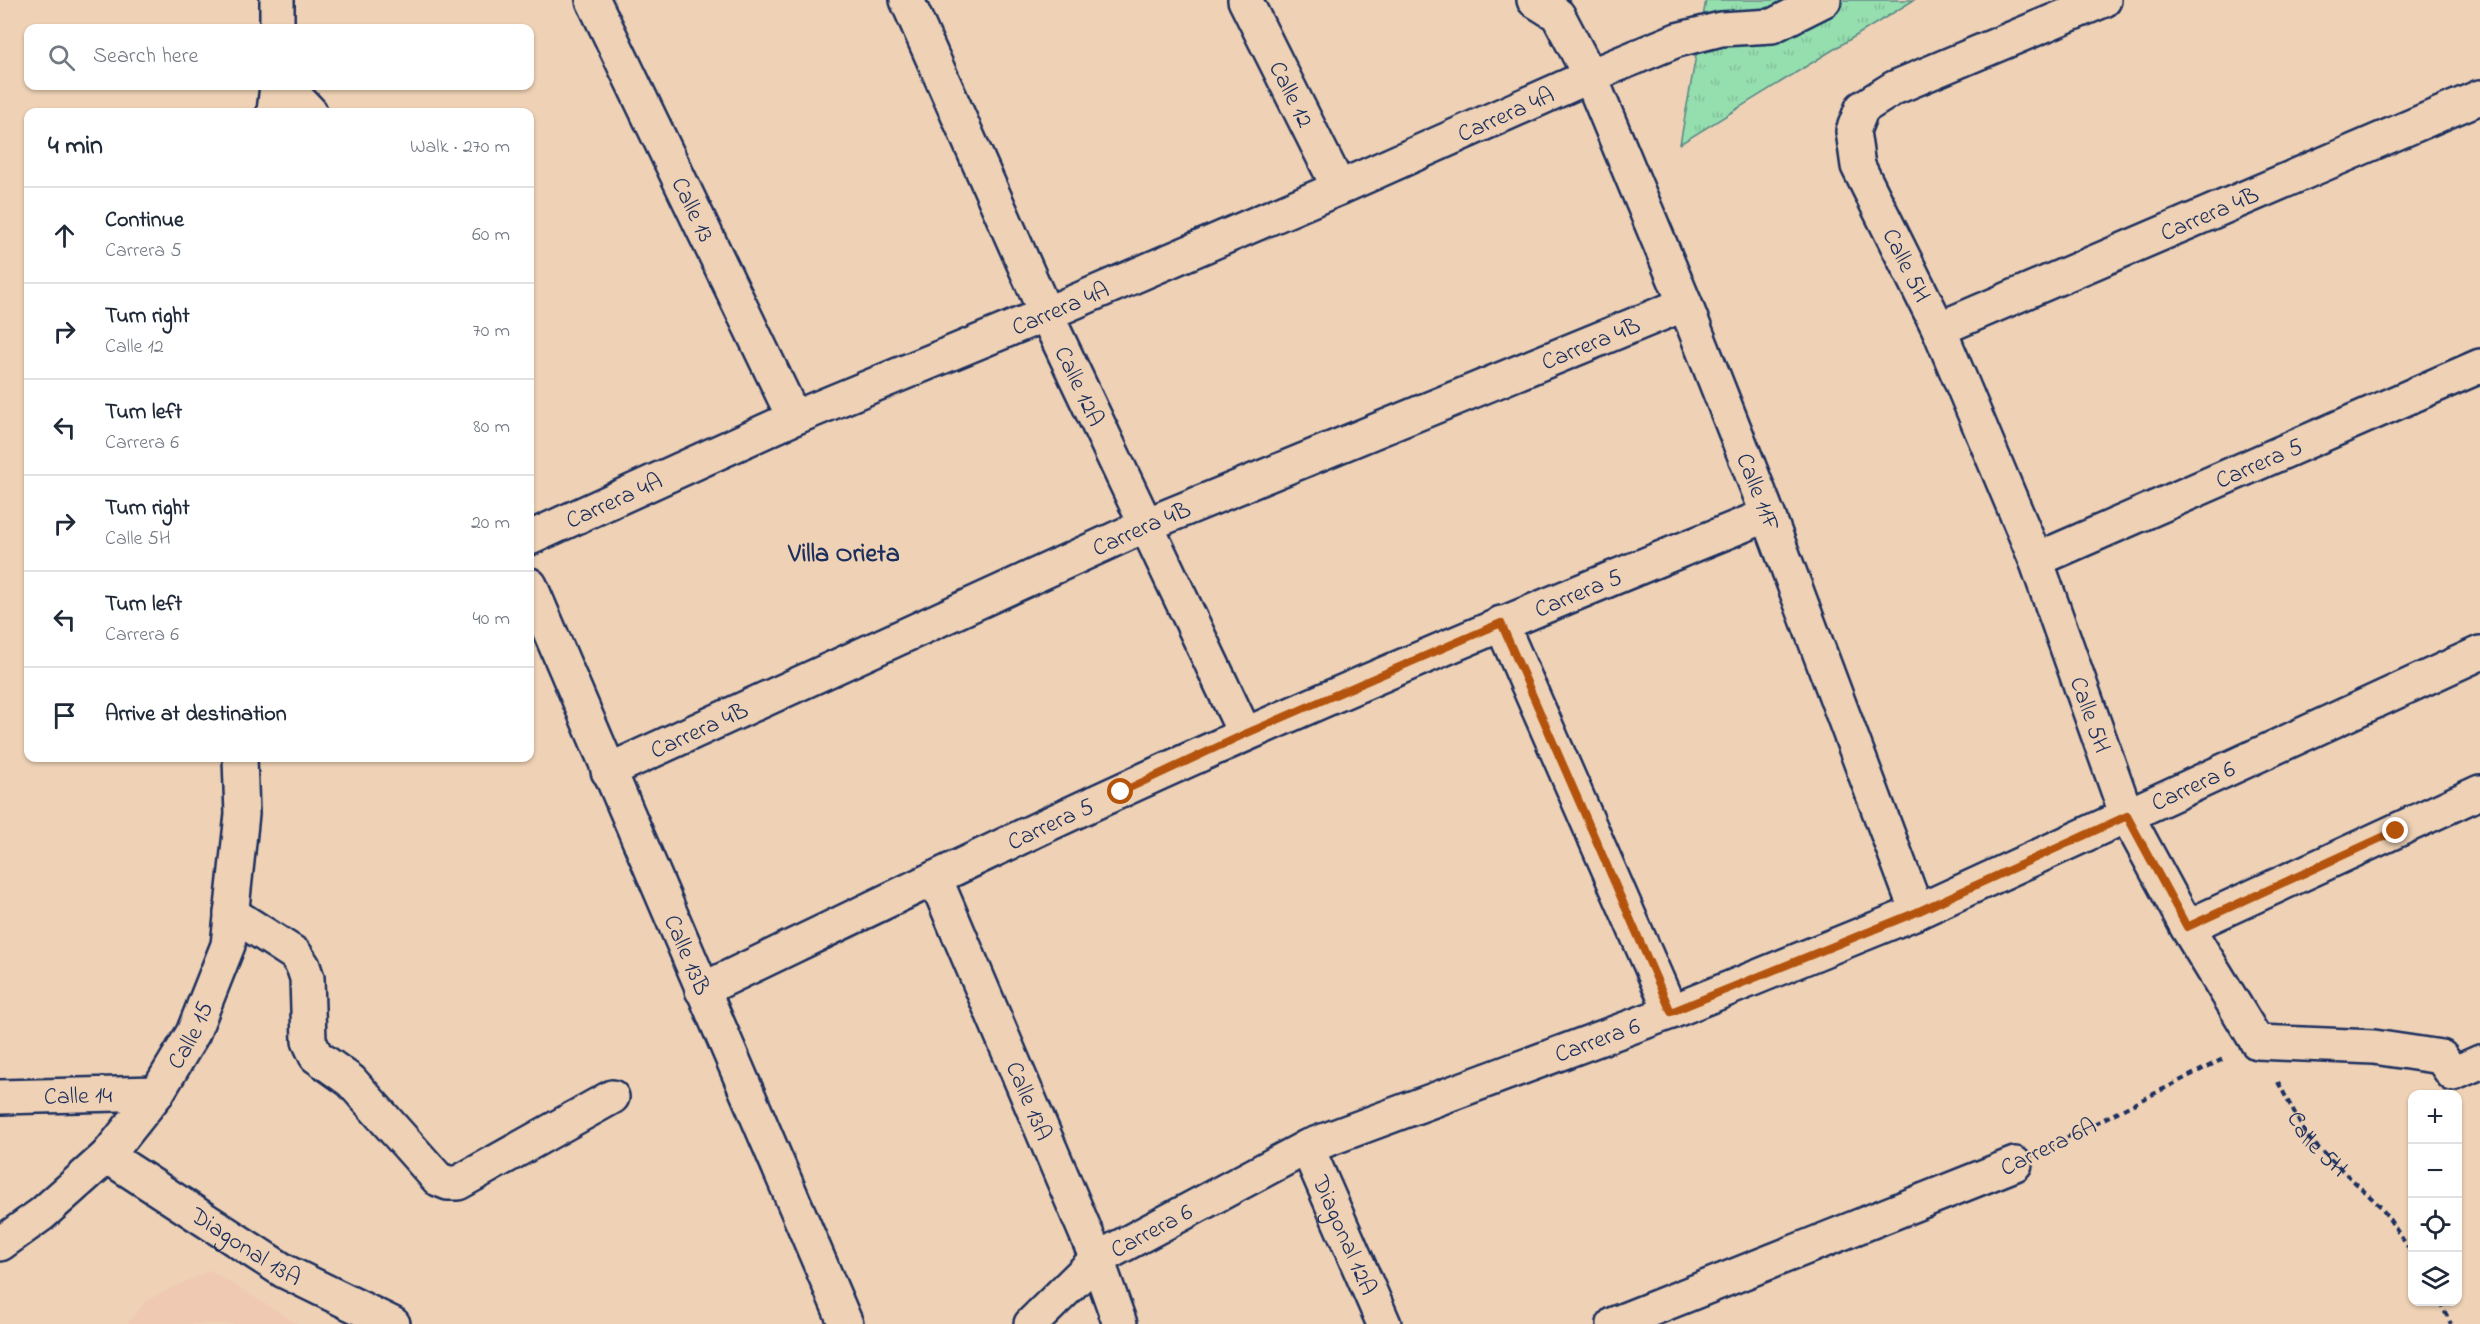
<!DOCTYPE html>
<html lang="en">
<head>
<meta charset="utf-8">
<style>
	body { margin:0; font-family:"Indie Flower",sans-serif; background:#f6f6f7; color:#1f2937 }
	.controls { position:absolute; right:18px; bottom:18px; display:grid; overflow:hidden; border-radius:12px; box-shadow:0 2px 4px #0004 }
	.controls button { width:54px; height:54px; display:grid; place-items:center; padding:0; border:0; border-bottom:2px solid #e0e1e3; background:#fff; color:#1f2937; font:30px sans-serif }
	.stop { position:absolute; width:18px; height:18px; margin:-14px; border:4px solid #b45309; border-radius:50%; background:#fff }
	.stop.end { background:#b45309; border-color:#fff; box-shadow:0 2px 6px #0008 }
	.list { margin:0; padding:0; list-style:none }
	h2 { display:flex; justify-content:space-between; align-items:center; height:78px; margin:0; padding:0 24px; font-size:26px }
	h2 small { font-size:20px; font-weight:400; color:#747a83 }
	.list li { display:grid; grid-template-columns:39px 1fr auto; gap:18px; align-items:center; box-sizing:border-box; height:96px; padding:0 24px; border-top:2px solid #e0e1e3 }
	.list b { display:block; font-size:22px; white-space:nowrap }
	.list p { margin:0; font-size:20px; white-space:nowrap; color:#747a83 }
	.list em { font-size:20px; font-style:normal; color:#747a83 }
	.icon { flex:none; width:33px; height:33px; fill:none; stroke:currentColor; stroke-width:2; stroke-linecap:round; stroke-linejoin:round }
	.map { position:relative; flex:none; width:2480px; height:1324px; overflow:hidden }
	.search { position:absolute; background:#fff; box-shadow:0 2px 4px #0004; left:24px; top:24px; width:510px; height:66px; display:flex; align-items:center; gap:15px; box-sizing:border-box; padding:0 21px; border-radius:12px; color:#747a83; font-size:22px }
	.panel { position:absolute; background:#fff; box-shadow:0 2px 4px #0004; left:24px; top:108px; width:510px; height:654px; border-radius:12px }
	.map>svg:first-child { display:block }
	.built { fill:#efc9b2 }
	.grass { fill:url(#grass-tufts); stroke:#588686; stroke-width:1.5 }
	.lines { fill:none; stroke-linecap:round; stroke-linejoin:round }
	.minor-casing { stroke:#1b2f5e; stroke-width:38 }
	.major-casing { stroke:#1b2f5e; stroke-width:38 }
	.path { stroke:#1b2f5e; stroke-width:4; stroke-dasharray:6 4.5; stroke-linecap:butt }
	.minor { stroke:#efd2b5; stroke-width:33 }
	.major { stroke:#efd2b5; stroke-width:33 }
	.route { stroke:#b45309; stroke-width:8 }
	.labels { text-anchor:middle; stroke-width:4.5; stroke-linejoin:round; paint-order:stroke }
	.street-label { font-size:24px; fill:#1b2f5e; stroke:#efd2b5 }
	.neighbourhood-label { font-size:26px; font-weight:bold; fill:#1b2f5e; stroke:#efd2b5 }
</style>
</head>
<body>
<div class="map">
<svg width="2480" height="1324" viewBox="0 0 2480 1324">
	<defs>
		<pattern id="grass-tufts" width="24" height="20" patternUnits="userSpaceOnUse" patternTransform="scale(1.5)"><rect width="24" height="20" fill="#95deae"/><path d="M3 7l-1-3M5 7V3M7 7l1-3M15 17l-1-3M17 17v-4M19 17l1-3" fill="none" stroke="#80bf98"/></pattern>
	</defs>
	<rect width="100%" height="100%" fill="#efd2b5"/>
	<filter id="ink" filterUnits="userSpaceOnUse"><feTurbulence type="fractalNoise" baseFrequency=".0167" numOctaves="2"/><feDisplacementMap in="SourceGraphic" scale="12" xChannelSelector="R" yChannelSelector="G"/><feConvolveMatrix kernelMatrix="1 2 1 2 8 2 1 2 1" color-interpolation-filters="sRGB"/></filter>
	<g filter="url(#ink)">
		<polygon class="built" points="210,1270 298,1324 127,1324 147,1300"/>
		<polygon class="grass" points="1706,0 1914,0 1680,144"/>
		<g class="lines">
			<g class="minor-casing">
				<g id="minor">
					<path id="s2" d="M 593,0 L 794,418"/>
					<path id="s3" d="M 907,0 L 1046,314 L 1245,734"/>
					<path id="s4" d="M 1245,0 L 1339,188"/>
					<path id="s5" d="M 1534,0 L 1558,15 L 1590,76 L 1685,304 L 1768,515 L 1917,912"/>
					<path id="s6" d="M 2104,0 L 1894,88 L 1862,108 L 1853,131 L 1858,166 L 1939,329 L 2036,560 L 2127,816 L 2187,927 L 2257,1042 L 2374,1047 L 2441,1057 L 2453,1074 L 2480,1062"/>
					<polyline points="285,86 310,112"/>
					<path id="s7" d="M 1939,329 L 2480,97"/>
					<path id="s8" d="M 530,538 L 794,418 L 1046,314 L 1339,188 L 1590,76 L 1677,40 L 1721,29 L 1772,26 L 1824,0"/>
					<path id="s9" d="M 2036,560 L 2480,366"/>
					<path id="s10" d="M 530,585 L 846,1324"/>
					<polyline points="1501,623 1671,1012"/>
					<path id="s11" d="M 608,771 L 1146,525 L 1685,304"/>
					<path id="s12" d="M 935,878 L 1097,1259 L 1120,1324"/>
					<polyline points="231,913 295,954 303,966 307,978 309,1041 316,1056 351,1081 438,1179 448,1183 458,1183 612,1097"/>
					<polyline points="2187,927 2480,792"/>
					<path id="s13" d="M 702,990 C 883,903 1064,814 1249,733 C 1420,657 1594,585 1768,515"/>
					<path id="s14" d="M 0,1097 L 157,1093"/>
					<path id="s15" d="M 1307,1147 L 1384,1324"/>
					<path id="s16" d="M 107,1156 L 284,1271 L 393,1324"/>
					<path id="s17" d="M 1031,1324 L 1097,1259 L 1307,1147 L 1671,1012 L 1917,912 L 2480,653"/>
					<polyline points="1614,1324 2015,1164"/>
				</g>
			</g>
			<g class="major-casing">
				<g id="major">
					<polyline points="277,0 277,28"/>
					<polyline points="274,112 277,86"/>
					<path id="s18" d="M 0,1244 L 42,1214 L 107,1156 L 157,1093 L 193,1033 L 228,945 L 242,814 L 240,758"/>
				</g>
			</g>
			<g class="path">
				<path id="s1" d="M 2278,1082 L 2307,1137 L 2381,1207 L 2412,1253"/>
				<polyline points="2048,1147 2223,1059"/>
				<polyline points="2440,1302 2451,1324"/>
			</g>
			<use href="#minor" class="minor"/>
			<use href="#major" class="major"/>
		</g>
	</g>
	<g class="lines" filter="url(#ink)">
		<polyline class="route" points="1121,792 1245,734 1501,623 1671,1012 1917,912 2127,816 2187,927 2396,831"/>
	</g>
	<g class="labels">
		<g class="street-label">
			<text dy="8" stroke="none"><textPath href="#s4" startOffset="105">Calle 12</textPath></text>
			<text dy="8" stroke="none"><textPath href="#s8" startOffset="1064">Carrera 4A</textPath></text>
			<text dy="8" stroke="none"><textPath href="#s2" startOffset="232">Calle 13</textPath></text>
			<text dy="8" stroke="none"><textPath href="#s7" startOffset="294">Carrera 4B</textPath></text>
			<text dy="8" stroke="none"><textPath href="#s6" startOffset="436">Calle 5H</textPath></text>
			<text dy="8" stroke="none"><textPath href="#s8" startOffset="578">Carrera 4A</textPath></text>
			<text dy="8" stroke="none"><textPath href="#s11" startOffset="1072">Carrera 4B</textPath></text>
			<text dy="8" stroke="none"><textPath href="#s3" startOffset="423">Calle 12A</textPath></text>
			<text dy="8" stroke="none"><textPath href="#s9" startOffset="243">Carrera 5</textPath></text>
			<text dy="8" stroke="none"><textPath href="#s5" startOffset="546">Calle 11F</textPath></text>
			<text dy="8" stroke="none"><textPath href="#s8" startOffset="92">Carrera 4A</textPath></text>
			<text dy="8" stroke="none"><textPath href="#s11" startOffset="586">Carrera 4B</textPath></text>
			<text dy="8" stroke="none"><textPath href="#s13" startOffset="962">Carrera 5</textPath></text>
			<text dy="8" stroke="none"><textPath href="#s6" startOffset="922">Calle 5H</textPath></text>
			<text dy="8" stroke="none"><textPath href="#s11" startOffset="100">Carrera 4B</textPath></text>
			<text dy="8" stroke="none"><textPath href="#s17" startOffset="1288">Carrera 6</textPath></text>
			<text dy="8" stroke="none"><textPath href="#s13" startOffset="386">Carrera 5</textPath></text>
			<text dy="8" stroke="none"><textPath href="#s10" startOffset="402">Calle 13B</textPath></text>
			<text dy="8" stroke="none"><textPath href="#s18" startOffset="286">Calle 15</textPath></text>
			<text dy="8" stroke="none"><textPath href="#s17" startOffset="640">Carrera 6</textPath></text>
			<text dy="8" stroke="none"><textPath href="#s14" startOffset="78">Calle 14</textPath></text>
			<text dy="8" stroke="none"><textPath href="#s12" startOffset="242">Calle 13A</textPath></text>
			<text dy="8" stroke="none"><textPath href="#s1" startOffset="74">Calle 5H</textPath></text>
			<text transform="translate(2048 1146) rotate(-26)" y="8">Carrera 6A</text>
			<text dy="8" stroke="none"><textPath href="#s17" startOffset="154">Carrera 6</textPath></text>
			<text dy="8" stroke="none"><textPath href="#s15" startOffset="96">Diagonal 12A</textPath></text>
			<text dy="8" stroke="none"><textPath href="#s16" startOffset="166">Diagonal 13A</textPath></text>
		</g>
		<g class="neighbourhood-label">
			<text x="844" y="561">Villa Orieta</text>
		</g>
	</g>
</svg>
<div class="controls">
<button>+</button>
<button>−</button>
<button><svg class="icon" aria-label="locate" viewBox="0 0 24 24"><circle cx="12" cy="12" r="6"/><path d="M12 2v4M12 18v4M2 12h4M18 12h4"/></svg></button>
<button><svg class="icon" aria-label="layers" viewBox="0 0 24 24"><path d="M12 4l9 5-9 5-9-5zM3 14l9 5 9-5"/></svg></button>
</div>
<div class="stop" style="left:1121px;top:792px"></div>
<div class="stop end" style="left:2396px;top:831px"></div>
<div class="search"><svg class="icon" aria-label="search" viewBox="0 0 24 24"><circle cx="10" cy="10" r="6"/><path d="M15 15l6 6"/></svg>Search here</div>
<section class="panel">
<h2>4 min<small>Walk · 270 m</small></h2>
<ul class="list">
<li><svg class="icon" aria-label="ahead" viewBox="0 0 24 24"><path d="M12 20V5M6 11l6-6 6 6"/></svg><div><b>Continue</b><p>Carrera 5</p></div><em>60 m</em></li>
<li><svg class="icon" aria-label="right" viewBox="0 0 24 24"><path d="M7 20v-9h11M14 6l5 5-5 5"/></svg><div><b>Turn right</b><p>Calle 12</p></div><em>70 m</em></li>
<li><svg class="icon" aria-label="left" viewBox="0 0 24 24"><path d="M17 20v-9H6M10 6l-5 5 5 5"/></svg><div><b>Turn left</b><p>Carrera 6</p></div><em>80 m</em></li>
<li><svg class="icon" aria-label="right" viewBox="0 0 24 24"><path d="M7 20v-9h11M14 6l5 5-5 5"/></svg><div><b>Turn right</b><p>Calle 5H</p></div><em>20 m</em></li>
<li><svg class="icon" aria-label="left" viewBox="0 0 24 24"><path d="M17 20v-9H6M10 6l-5 5 5 5"/></svg><div><b>Turn left</b><p>Carrera 6</p></div><em>40 m</em></li>
<li><svg class="icon" aria-label="arrive" viewBox="0 0 24 24"><path d="M6 21V4h12l-3 4 3 4H6"/></svg><div><b>Arrive at destination</b></div></li>
</ul>
</section>
</div>
</body>
</html>
